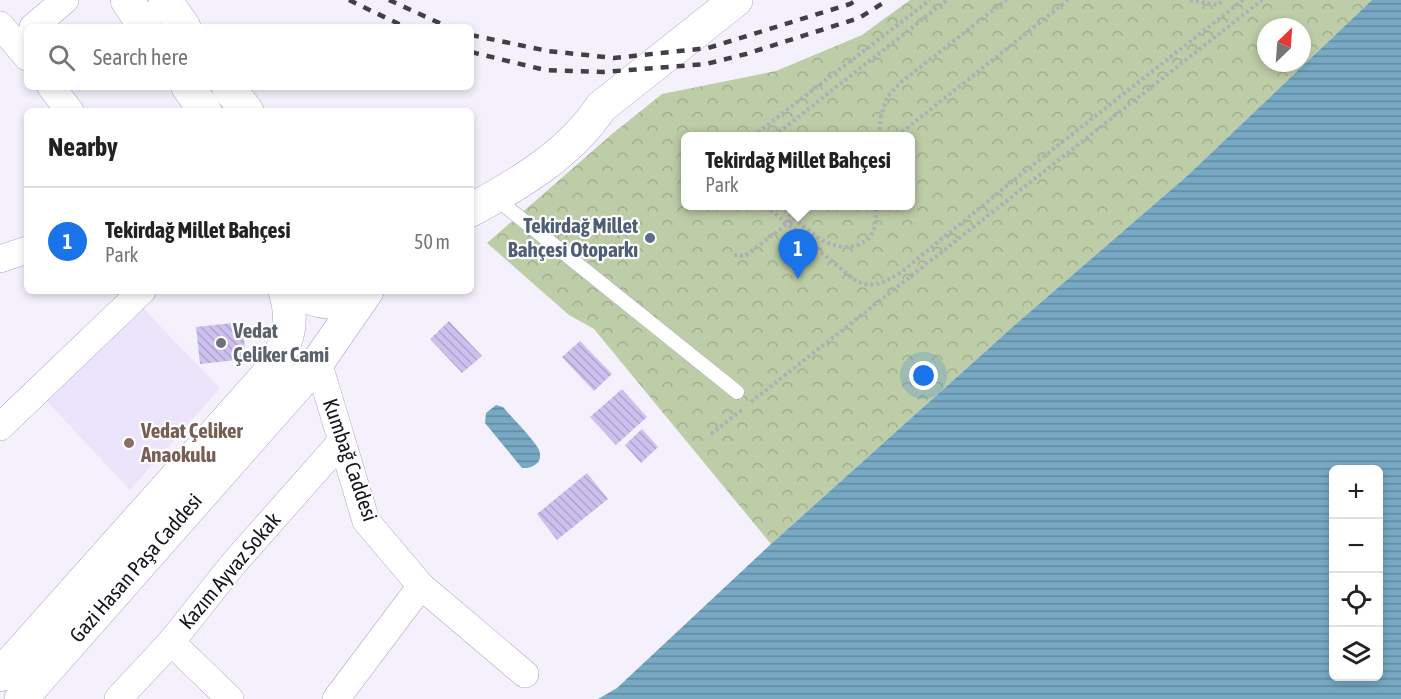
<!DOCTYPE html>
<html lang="en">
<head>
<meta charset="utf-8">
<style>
	body { margin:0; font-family:"Asap Condensed",sans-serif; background:#f6f6f6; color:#222 }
	.controls { position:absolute; right:18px; bottom:18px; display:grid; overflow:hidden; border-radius:9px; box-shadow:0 3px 9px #0003 }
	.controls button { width:54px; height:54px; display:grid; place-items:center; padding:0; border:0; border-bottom:2px solid #e0e0e0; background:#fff; color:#222; font:30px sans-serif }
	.compass { position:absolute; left:1257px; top:18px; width:54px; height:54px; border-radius:50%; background:#fff; box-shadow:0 3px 9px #0003; rotate:25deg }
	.you { position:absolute; left:924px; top:376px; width:21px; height:21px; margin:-15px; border:4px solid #fff; border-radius:50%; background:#1a73e8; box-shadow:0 0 0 9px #1a73e833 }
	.badge { display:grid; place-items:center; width:39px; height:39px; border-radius:50%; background:#1a73e8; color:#fff; font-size:20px; font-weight:700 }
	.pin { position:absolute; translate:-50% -50px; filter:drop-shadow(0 2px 3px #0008) }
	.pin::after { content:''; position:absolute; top:32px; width:21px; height:18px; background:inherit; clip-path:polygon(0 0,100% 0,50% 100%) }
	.popup { position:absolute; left:681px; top:132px; width:234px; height:78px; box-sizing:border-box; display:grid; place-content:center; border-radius:9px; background:#fff; filter:drop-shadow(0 2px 4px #0005); font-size:20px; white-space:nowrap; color:#767676 }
	.popup b { font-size:22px; color:#222 }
	.popup::after { content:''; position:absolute; left:50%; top:100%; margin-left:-12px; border:12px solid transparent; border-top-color:#fff }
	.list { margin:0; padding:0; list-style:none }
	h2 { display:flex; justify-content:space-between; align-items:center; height:78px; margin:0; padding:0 24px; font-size:26px }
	h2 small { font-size:20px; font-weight:400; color:#767676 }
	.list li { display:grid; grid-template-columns:39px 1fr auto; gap:18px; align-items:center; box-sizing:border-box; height:108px; padding:0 24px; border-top:2px solid #e0e0e0 }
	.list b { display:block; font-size:22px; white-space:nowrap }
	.list p { margin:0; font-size:20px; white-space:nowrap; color:#767676 }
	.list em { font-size:20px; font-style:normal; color:#767676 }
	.icon { flex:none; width:33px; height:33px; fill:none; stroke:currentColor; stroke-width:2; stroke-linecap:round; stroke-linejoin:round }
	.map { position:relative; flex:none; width:1401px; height:699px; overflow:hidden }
	.search { position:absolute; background:#fff; box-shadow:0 3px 9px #0003; left:24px; top:24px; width:450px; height:66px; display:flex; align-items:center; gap:15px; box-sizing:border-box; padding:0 21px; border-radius:9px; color:#767676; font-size:22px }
	.panel { position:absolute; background:#fff; box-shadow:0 3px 9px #0003; left:24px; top:108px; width:450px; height:186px; border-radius:9px }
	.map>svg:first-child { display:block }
	.built { fill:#ebe4fb }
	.park { fill:url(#park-crowns); fill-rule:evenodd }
	.water { fill:url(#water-rules); fill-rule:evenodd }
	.building { fill:url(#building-back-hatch) }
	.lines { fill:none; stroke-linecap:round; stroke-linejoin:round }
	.lane-casing { stroke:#afa6c4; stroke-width:15 }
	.street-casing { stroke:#afa6c4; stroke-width:28 }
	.secondary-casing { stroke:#afa6c4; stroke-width:34 }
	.path { stroke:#b1aeb9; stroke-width:4; stroke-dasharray:3 3; stroke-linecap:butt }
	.lane { stroke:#fff; stroke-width:14 }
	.street { stroke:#fff; stroke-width:27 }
	.secondary { stroke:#fff; stroke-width:33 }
	.rail { stroke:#433f4a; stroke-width:4.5; stroke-dasharray:8 8; stroke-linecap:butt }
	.service-dot { fill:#5c6f8a; stroke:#fff; stroke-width:2 }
	.worship-dot { fill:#6b7280; stroke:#fff; stroke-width:2 }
	.education-dot { fill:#8d6e63; stroke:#fff; stroke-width:2 }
	.labels { text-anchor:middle; stroke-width:4.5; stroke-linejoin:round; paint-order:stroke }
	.service-label { font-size:21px; font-weight:bold; fill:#4e5e75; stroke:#fff; text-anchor:end }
	.worship-label { font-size:21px; font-weight:bold; fill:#5b616d; stroke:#fff; text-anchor:start }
	.education-label { font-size:21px; font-weight:bold; fill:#785e54; stroke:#fff; text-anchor:start }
	.street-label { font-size:21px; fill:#18141f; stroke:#fff }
</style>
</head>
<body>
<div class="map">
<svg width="1401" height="699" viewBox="0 0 1401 699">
	<defs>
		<pattern id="park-crowns" width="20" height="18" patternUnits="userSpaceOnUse" patternTransform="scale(1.5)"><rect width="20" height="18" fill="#bdcda7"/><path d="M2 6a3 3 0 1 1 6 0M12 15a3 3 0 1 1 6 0" fill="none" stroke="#a2af8f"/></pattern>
		<pattern id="water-rules" width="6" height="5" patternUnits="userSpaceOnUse" patternTransform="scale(1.5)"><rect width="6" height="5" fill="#78a9c4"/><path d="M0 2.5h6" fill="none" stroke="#61889f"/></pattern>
		<pattern id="building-back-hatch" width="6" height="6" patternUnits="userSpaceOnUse" patternTransform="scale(1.5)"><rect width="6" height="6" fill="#cdc0ee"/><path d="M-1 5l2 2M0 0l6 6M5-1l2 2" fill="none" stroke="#afa4cc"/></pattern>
	</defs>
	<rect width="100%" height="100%" fill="#f4f1fd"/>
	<polygon class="built" points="137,302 220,388 130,490 42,396"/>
	<path class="park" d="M 910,0 L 1372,0 L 1187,176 L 1017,323 L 771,544 L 594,329 L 569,315 L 487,243 L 612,134 L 662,94 L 776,71 L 862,35 ZM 1266,27 L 1302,27 L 1302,63 L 1266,63 ZM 686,136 L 910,136 L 910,206 L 686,206 Z"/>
	<g class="water">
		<path d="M 1372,0 L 1401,0 L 1401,699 L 598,699 L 617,688 L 771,544 L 1017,323 L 1187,176 ZM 1334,470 L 1378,470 L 1378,676 L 1334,676 Z"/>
		<path d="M 496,405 L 503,407 C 513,419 530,435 538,448 C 545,461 534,469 522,468 L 485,423 L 486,413 Z"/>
	</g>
	<g class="building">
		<polygon points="449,321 482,356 462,373 430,339"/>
		<polygon points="242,322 246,359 200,364 196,327"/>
		<polygon points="580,341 612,374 594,391 562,357"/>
		<polygon points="622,389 647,417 616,445 590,417"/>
		<polygon points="642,429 658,447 641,463 625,445"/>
		<polygon points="587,473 608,499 557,540 537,514"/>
	</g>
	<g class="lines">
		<g class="lane-casing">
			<polyline id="lane" points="494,197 737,392"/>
		</g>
		<g class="street-casing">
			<g id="street">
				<polyline points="0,25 27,57"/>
				<polyline points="33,27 65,0"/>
				<polyline points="51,87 70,111"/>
				<polyline points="0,259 27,250"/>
				<polyline points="318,362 366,521 421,586 525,674"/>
				<polyline points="0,427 142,291"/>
				<polyline points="171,642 230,699"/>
				<polyline points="118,699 171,642 234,563 341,442"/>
				<polyline points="336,699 421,586"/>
			</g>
		</g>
		<g class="secondary-casing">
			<g id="secondary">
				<polyline points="127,0 145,27"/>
				<polyline points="165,0 184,27"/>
				<polyline points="188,87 205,111"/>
				<polyline points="228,87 247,111"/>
				<path d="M 471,210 C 519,184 571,153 601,107 L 736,0"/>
				<path d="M 297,291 C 323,307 335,303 363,296"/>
				<path d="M 0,675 L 271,371 C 287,344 295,322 285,291"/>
				<polyline points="21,699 318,362 367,291"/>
			</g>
		</g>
		<g class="path">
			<polyline points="1190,0 1217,5 1224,0"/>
			<polyline points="753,136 930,0"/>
			<polyline points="774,136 947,0"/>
			<polyline points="879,136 881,116 887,97 900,83 1006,0"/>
			<polyline points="897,136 1068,0"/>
			<path d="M 766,206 L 852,278 C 871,291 882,283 900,273 L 1019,176 L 1243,0"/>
			<path d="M 780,206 C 801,223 828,255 858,245 C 877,238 876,222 876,206"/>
			<polyline points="734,255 745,256 811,206"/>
			<polyline points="751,402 1262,0"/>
			<polyline points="711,434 743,409"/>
		</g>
		<use href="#lane" class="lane"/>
		<use href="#street" class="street"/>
		<use href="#secondary" class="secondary"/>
		<g class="rail">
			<polyline points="349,0 405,27"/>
			<polyline points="389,0 448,27"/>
			<polyline points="471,35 548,51 614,58 708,48 850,4 857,0"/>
			<polyline points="471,52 545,70 603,72 706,64 746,54 859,18 888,0"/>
		</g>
	</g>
	<circle class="service-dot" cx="650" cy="238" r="6"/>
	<circle class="worship-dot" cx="221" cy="343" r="6"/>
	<circle class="education-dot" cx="129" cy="443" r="6"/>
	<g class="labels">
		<g class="service-label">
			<text x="638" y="233">Tekirdağ Millet<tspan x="638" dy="24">Bahçesi Otoparkı</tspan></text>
		</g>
		<g class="worship-label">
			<text x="233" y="338">Vedat<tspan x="233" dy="24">Çeliker Cami</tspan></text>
		</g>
		<g class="education-label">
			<text x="141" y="438">Vedat Çeliker<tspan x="141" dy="24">Anaokulu</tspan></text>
		</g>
		<g class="street-label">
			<text transform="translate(350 460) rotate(71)" y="7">Kumbağ Caddesi</text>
			<text transform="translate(136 568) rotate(-49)" y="7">Gazi Hasan Paşa Caddesi</text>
			<text transform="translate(230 571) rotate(-50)" y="7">Kazım Ayvaz Sokak</text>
		</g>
	</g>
</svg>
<div class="controls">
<button>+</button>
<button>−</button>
<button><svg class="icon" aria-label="locate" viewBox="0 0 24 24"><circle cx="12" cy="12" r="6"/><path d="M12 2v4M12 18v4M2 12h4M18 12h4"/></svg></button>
<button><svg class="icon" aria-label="layers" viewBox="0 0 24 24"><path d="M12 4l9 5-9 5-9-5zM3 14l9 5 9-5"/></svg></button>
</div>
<svg class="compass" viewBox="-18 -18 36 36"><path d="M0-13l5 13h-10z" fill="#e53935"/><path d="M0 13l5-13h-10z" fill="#767676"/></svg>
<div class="you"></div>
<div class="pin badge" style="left:798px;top:279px">1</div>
<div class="popup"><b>Tekirdağ Millet Bahçesi</b>Park</div>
<div class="search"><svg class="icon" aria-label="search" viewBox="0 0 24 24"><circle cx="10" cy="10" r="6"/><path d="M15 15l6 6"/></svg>Search here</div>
<section class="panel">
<h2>Nearby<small></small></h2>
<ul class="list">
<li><span class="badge">1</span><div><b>Tekirdağ Millet Bahçesi</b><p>Park</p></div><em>50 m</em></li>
</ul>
</section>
</div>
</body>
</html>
